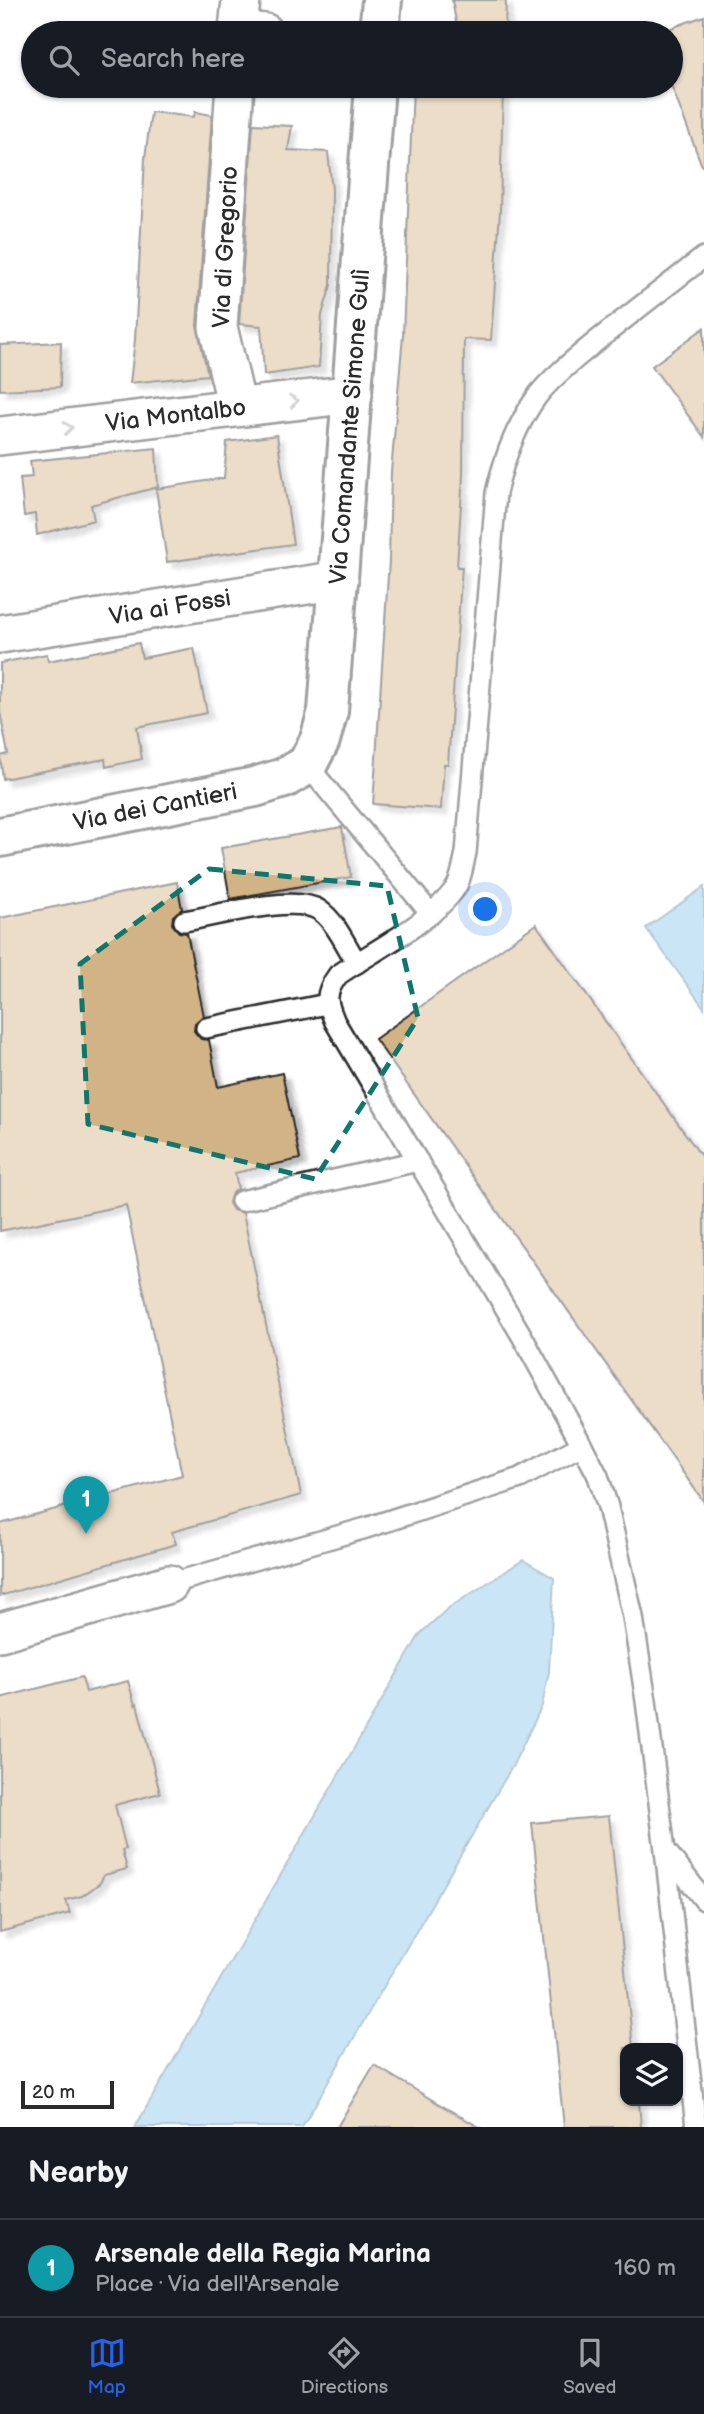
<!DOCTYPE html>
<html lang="en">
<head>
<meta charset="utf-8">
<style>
	body { margin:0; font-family:"Balsamiq Sans",sans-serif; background:#20242c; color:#f1f3f6 }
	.controls { position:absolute; right:21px; bottom:21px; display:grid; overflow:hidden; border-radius:14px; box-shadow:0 2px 5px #0004 }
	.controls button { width:63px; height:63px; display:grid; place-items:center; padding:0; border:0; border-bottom:2px solid #363941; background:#171b24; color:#f1f3f6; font:35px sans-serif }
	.scale { position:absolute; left:21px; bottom:18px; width:93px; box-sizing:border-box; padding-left:7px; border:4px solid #2b2b2b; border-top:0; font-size:19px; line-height:24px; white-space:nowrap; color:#2b2b2b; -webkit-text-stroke:5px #fff; paint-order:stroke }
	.you { position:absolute; left:486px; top:910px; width:24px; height:24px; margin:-18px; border:5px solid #fff; border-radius:50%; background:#1a73e8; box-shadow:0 0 0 10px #1a73e833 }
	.badge { display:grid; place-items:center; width:46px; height:46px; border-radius:50%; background:#2563eb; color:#fff; font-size:23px; font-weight:700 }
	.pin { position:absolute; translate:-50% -58px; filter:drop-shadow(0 2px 4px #0008) }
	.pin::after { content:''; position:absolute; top:37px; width:24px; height:21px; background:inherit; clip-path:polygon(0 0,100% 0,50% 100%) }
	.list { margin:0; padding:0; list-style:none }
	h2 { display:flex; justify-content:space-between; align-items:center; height:91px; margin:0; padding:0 28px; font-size:30px }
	h2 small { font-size:23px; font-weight:400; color:#9ea1a6 }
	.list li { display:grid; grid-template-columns:46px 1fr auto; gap:21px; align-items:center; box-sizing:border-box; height:98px; padding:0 28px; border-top:2px solid #363941 }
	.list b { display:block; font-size:26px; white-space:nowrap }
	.list p { margin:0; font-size:23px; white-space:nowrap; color:#9ea1a6 }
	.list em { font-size:23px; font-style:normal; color:#9ea1a6 }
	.icon { flex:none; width:38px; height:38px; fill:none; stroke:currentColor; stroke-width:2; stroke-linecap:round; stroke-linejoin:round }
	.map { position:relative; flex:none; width:704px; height:2127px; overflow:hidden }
	.search { position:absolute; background:#171b24; box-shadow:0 2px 5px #0004; left:21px; right:21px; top:21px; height:77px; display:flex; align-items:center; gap:18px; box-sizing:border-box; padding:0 24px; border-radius:38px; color:#9ea1a6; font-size:26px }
	.sheet { height:189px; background:#171b24 }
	nav { display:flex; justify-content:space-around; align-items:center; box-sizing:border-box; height:98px; border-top:2px solid #363941; background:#171b24; font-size:19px; color:#9ea1a6 }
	nav a { display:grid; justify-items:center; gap:4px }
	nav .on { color:#2563eb }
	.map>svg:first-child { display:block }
	.water { fill:#89c6e9; stroke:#63889d; stroke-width:2 }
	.building { fill:#d2b385; stroke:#2b2b2b; stroke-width:2; filter:url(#shadow) }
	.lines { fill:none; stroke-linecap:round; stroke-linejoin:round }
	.service-casing { stroke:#2b2b2b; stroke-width:24 }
	.minor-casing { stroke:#2b2b2b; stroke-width:42 }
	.secondary-casing { stroke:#2b2b2b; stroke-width:44 }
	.service { stroke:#fff; stroke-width:19 }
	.minor { stroke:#fff; stroke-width:37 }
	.secondary { stroke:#fff; stroke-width:38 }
	.oneway { stroke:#a0a0a0 }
	.marked { fill:none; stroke:#0f766e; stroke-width:5; stroke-dasharray:14 9; stroke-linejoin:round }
	.labels { text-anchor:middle; stroke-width:5; stroke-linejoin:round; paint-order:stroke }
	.street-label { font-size:24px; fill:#2b2b2b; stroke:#fff }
</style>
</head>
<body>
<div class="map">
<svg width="704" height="2127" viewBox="0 0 704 2127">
	<defs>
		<filter id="shadow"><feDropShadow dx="6" dy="6" stdDeviation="2" flood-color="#0004"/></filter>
	</defs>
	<rect width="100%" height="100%" fill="#fff"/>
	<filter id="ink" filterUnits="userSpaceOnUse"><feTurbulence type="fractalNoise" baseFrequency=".0143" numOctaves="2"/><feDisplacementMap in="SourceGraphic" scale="14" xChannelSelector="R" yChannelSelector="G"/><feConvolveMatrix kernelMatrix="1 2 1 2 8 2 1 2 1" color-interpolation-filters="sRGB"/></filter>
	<g filter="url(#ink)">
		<g class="water">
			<polygon points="704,887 704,1008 646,928"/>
			<polygon points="523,1560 554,1578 549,1671 542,1706 513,1765 302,2127 135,2127 420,1634 447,1609"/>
		</g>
		<g class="building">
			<polygon points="452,0 506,0 505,33 458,33"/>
			<polygon points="704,16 704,166 702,166 671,85 671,28"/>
			<polygon points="413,86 503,86 500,211 491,340 464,339 463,475 457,567 462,567 448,764 444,764 441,809 373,804 389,560 391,472 403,335"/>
			<polygon points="151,112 194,117 195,112 212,115 197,326 208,375 130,383 135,339 145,158"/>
			<polygon points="253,124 292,126 288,150 328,152 332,190 331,285 322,315 319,367 264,375 261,326 239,324"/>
			<polygon points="704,328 704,437 652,366"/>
			<polygon points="61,342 60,387 0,390 0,345"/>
			<polygon points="277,435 293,544 167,562 156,489 224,478 227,442"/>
			<polygon points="156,448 158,487 91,505 94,520 37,535 35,514 24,516 20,478 32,477 30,461"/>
			<polygon points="139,643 142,658 194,648 207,713 137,727 142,759 106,767 105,759 3,779 0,756 8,754 0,712 0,663 47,654 48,661"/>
			<polygon points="342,827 351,877 230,899 221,848"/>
			<polygon points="177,882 182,909 173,916 172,924 179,932 187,933 204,1016 195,1023 194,1031 201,1039 209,1040 218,1087 282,1073 300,1159 235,1173 238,1189 232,1193 229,1203 233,1210 243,1213 301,1495 172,1532 176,1544 0,1596 0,1524 182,1475 126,1205 0,1231 0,918"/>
			<polygon points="536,924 704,1160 704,1502 375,1039"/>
			<polygon points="82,1677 86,1692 128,1681 135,1705 137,1704 160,1793 115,1805 126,1849 122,1850 127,1869 104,1875 100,1883 82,1896 66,1900 70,1913 0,1932 0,1698"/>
			<polygon points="609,1816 633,2048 625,2048 625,2101 639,2101 641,2127 564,2127 532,1823"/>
			<polygon points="374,2065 439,2104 479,2127 337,2127"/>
		</g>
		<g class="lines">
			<g class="service-casing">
				<g id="service">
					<polyline points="307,765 431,914"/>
					<path d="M 184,921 C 215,916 294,894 319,910 C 335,920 346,946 357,963"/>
					<polyline points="206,1028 327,1004"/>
					<polyline points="241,1201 418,1161"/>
					<polyline points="169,1584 366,1528 520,1478 582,1445"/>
					<polyline points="666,1851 704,1900"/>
					<path d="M 696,2127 L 665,1850 L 646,1701 L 633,1617 L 608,1507 L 598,1476 L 582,1445 L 522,1336 L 335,1022 C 326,1001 324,994 338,975 C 373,951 430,923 455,889 C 462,879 463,864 466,853 L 496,493 C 504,458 516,425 538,395 C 554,375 574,360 593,344 C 630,314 667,286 704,257"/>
				</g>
			</g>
			<g class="minor-casing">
				<g id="minor">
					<polyline points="241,0 238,30 265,33"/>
					<polyline points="235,86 218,327 237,407"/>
					<path id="s1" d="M 0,436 L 353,394"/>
					<path id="s2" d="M 0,634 L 339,580"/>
					<polyline points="0,1632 169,1584"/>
				</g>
			</g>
			<g class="secondary-casing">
				<g id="secondary">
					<polyline points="379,33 382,0"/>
					<path id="s3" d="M 0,837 L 255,787 L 284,778 L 307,765 L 320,740 L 328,711 L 375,86"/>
				</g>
			</g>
			<use href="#service" class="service"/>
			<use href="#minor" class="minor"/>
			<use href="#secondary" class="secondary"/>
		</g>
		<defs><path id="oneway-chevron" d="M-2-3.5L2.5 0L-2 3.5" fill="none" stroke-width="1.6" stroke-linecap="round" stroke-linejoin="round" transform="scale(1.75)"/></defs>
		<g class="oneway">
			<use href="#oneway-chevron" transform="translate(294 401) rotate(-7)"/>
			<use href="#oneway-chevron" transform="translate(68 428) rotate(-7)"/>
		</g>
	</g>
	<path d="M0 0H704V2127H0ZM 209,869 L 387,886 L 418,1018 L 315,1179 L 88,1124 L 80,964 Z" fill="#fff" fill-opacity=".55" fill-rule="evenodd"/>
	<path class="marked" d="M 209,869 L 387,886 L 418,1018 L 315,1179 L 88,1124 L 80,964 Z"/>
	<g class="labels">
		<g class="street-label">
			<text transform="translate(225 247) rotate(-87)" y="8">Via di Gregorio</text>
			<text dy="8" stroke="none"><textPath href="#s1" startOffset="177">Via Montalbo</textPath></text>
			<text dy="8" stroke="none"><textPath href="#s3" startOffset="660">Via Comandante Simone Gulì</textPath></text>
			<text dy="8" stroke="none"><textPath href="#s2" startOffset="172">Via ai Fossi</textPath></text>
			<text dy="8" stroke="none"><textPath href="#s3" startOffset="158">Via dei Cantieri</textPath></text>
		</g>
	</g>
</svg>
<div class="controls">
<button><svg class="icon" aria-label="layers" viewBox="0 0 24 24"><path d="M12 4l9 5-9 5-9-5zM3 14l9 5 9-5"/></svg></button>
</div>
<div class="scale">20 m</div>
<div class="you"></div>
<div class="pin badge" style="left:86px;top:1534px;background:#0f9aa8">1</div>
<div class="search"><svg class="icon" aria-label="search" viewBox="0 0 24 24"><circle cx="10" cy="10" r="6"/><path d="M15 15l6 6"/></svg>Search here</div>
</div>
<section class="sheet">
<h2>Nearby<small></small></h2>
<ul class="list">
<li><span class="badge" style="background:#0f9aa8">1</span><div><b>Arsenale della Regia Marina</b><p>Place · Via dell'Arsenale</p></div><em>160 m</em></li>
</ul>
</section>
<nav>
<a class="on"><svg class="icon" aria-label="map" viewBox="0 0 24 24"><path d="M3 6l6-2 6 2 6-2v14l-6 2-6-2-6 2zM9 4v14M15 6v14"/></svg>Map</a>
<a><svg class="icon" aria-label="directions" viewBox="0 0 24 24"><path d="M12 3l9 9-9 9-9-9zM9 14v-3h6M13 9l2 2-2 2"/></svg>Directions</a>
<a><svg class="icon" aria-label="saved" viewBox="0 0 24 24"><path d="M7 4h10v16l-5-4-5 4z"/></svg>Saved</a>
</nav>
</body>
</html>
